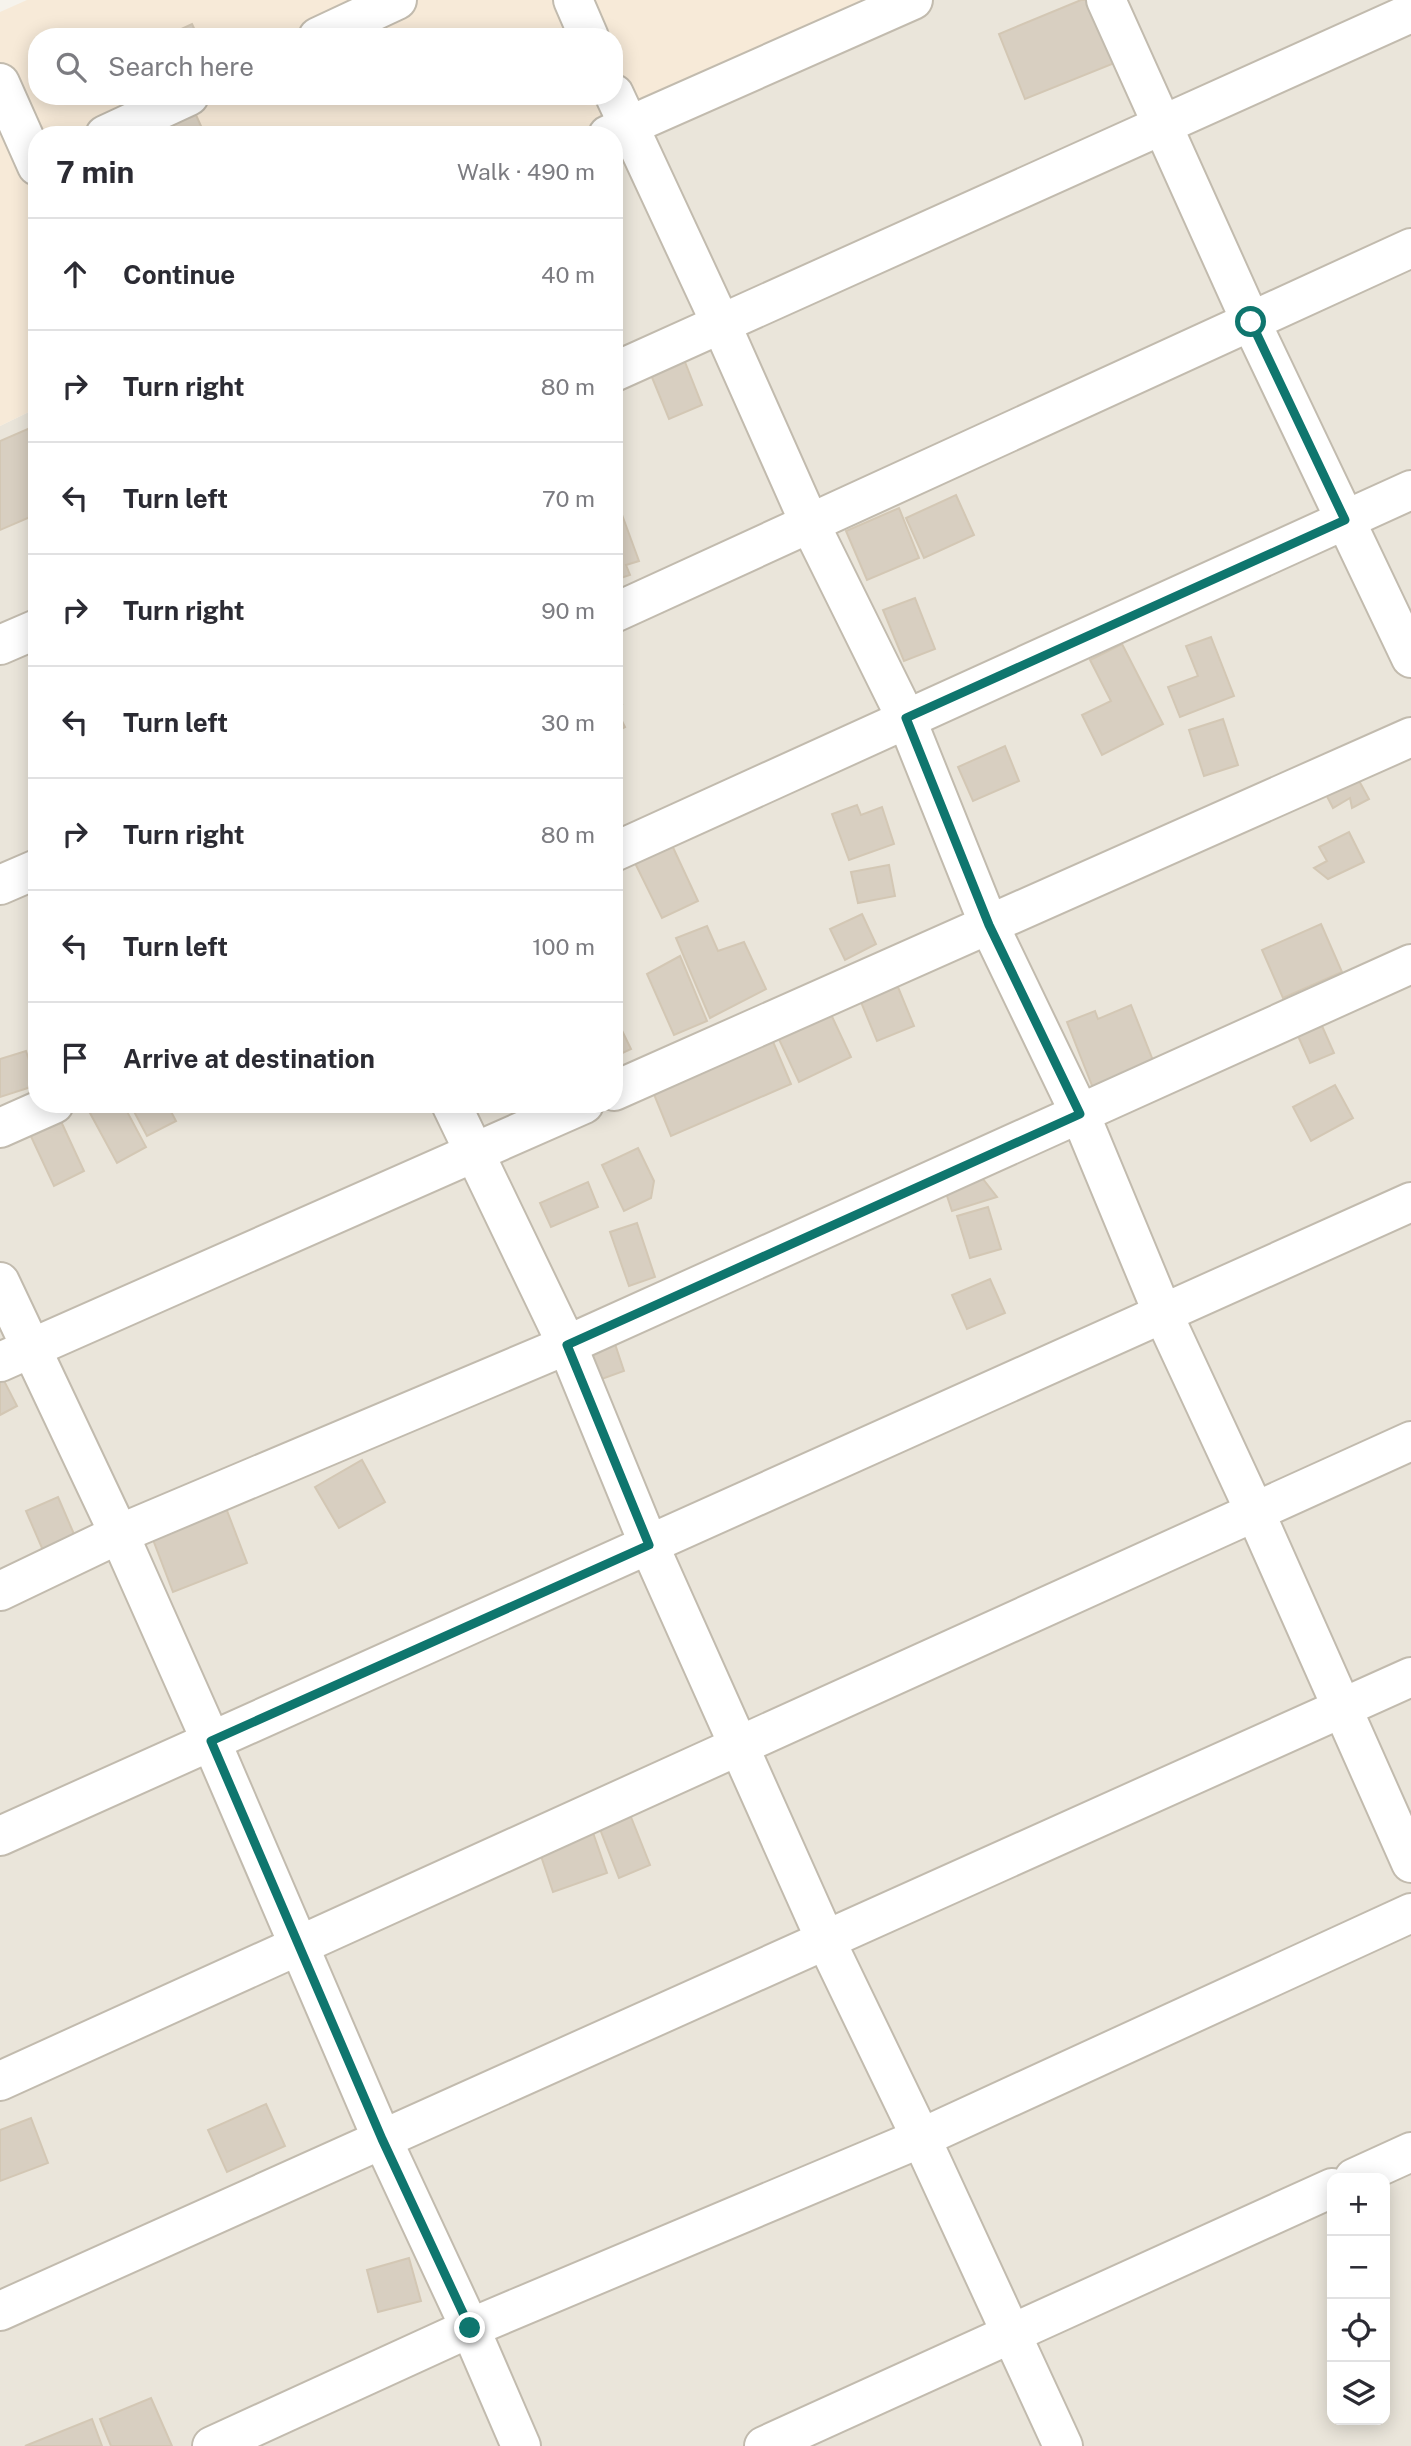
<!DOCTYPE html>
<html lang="en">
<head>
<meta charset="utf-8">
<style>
	body { margin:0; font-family:"Public Sans",sans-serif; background:#f7f7f7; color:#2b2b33 }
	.controls { position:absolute; right:21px; bottom:21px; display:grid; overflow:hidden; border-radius:14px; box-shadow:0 4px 18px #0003 }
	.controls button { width:63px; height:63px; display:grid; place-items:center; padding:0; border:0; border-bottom:2px solid #e1e1e2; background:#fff; color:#2b2b33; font:35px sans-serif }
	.stop { position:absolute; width:21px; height:21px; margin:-16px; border:5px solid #0f766e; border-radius:50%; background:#fff }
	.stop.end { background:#0f766e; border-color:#fff; box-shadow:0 2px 7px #0008 }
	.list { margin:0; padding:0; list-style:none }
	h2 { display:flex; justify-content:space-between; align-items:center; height:91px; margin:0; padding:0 28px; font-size:30px }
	h2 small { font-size:23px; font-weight:400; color:#7c7c81 }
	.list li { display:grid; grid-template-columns:46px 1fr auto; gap:21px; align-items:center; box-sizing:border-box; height:112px; padding:0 28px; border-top:2px solid #e1e1e2 }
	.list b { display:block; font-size:26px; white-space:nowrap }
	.list em { font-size:23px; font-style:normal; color:#7c7c81 }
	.icon { flex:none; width:38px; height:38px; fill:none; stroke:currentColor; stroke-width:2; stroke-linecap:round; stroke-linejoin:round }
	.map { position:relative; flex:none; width:1411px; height:2446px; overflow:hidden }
	.search { position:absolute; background:#fff; box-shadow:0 4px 18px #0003; left:28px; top:28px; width:595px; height:77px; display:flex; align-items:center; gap:18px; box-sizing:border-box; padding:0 24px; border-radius:28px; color:#7c7c81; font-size:26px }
	.panel { position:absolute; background:#fff; box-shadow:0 4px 18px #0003; left:28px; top:126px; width:595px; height:987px; border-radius:28px }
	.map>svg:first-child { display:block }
	.residential { fill:#eae5da; fill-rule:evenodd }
	.commercial { fill:#f7ead8; fill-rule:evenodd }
	.building { fill:#d8cfc1; stroke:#d3c7b4; stroke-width:2 }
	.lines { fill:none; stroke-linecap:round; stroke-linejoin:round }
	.minor-casing { stroke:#c2bbae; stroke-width:42 }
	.minor { stroke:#fff; stroke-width:38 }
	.route { stroke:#0f766e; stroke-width:9 }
</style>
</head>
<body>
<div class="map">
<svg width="1411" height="2446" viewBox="0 0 1411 2446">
	<rect width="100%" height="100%" fill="#f6f3ec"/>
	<path class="residential" d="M 895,0 L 1411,0 L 1411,2446 L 0,2446 L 0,426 L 37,408 L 37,1104 L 614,1104 L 614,135 ZM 1332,2178 L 1385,2178 L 1385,2420 L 1332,2420 Z"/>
	<path class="commercial" d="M 27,0 L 909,0 L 614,135 L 37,135 L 37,408 L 0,426 L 0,12 ZM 37,37 L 614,37 L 614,96 L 37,96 Z"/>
	<g class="building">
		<polygon points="1081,0 1091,0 1117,62 1025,99 999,34"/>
		<polygon points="192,24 198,37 164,37"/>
		<polygon points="196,115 205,135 150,135"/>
		<polygon points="683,357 702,405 669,419 649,370"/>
		<polygon points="37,425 37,514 0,530 0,441"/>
		<polygon points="956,495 974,535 924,558 906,518"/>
		<polygon points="899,508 919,558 867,580 846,531"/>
		<polygon points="621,512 639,561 626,565 630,575 618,579 617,574 614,574 614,515"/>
		<polygon points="915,598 935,649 904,661 883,610"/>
		<polygon points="1211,637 1234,696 1180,717 1168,687 1198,676 1186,646"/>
		<polygon points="1122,644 1163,724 1102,755 1082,715 1111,701 1090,660"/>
		<polygon points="614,692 622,704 615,707 625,727 614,733"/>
		<polygon points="1223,719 1238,765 1204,776 1189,730"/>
		<polygon points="1005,746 1019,781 973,801 958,767"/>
		<polygon points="1351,766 1369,799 1352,808 1350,798 1333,808 1320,783"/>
		<polygon points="857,805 861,815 882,807 894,844 849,860 832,814"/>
		<polygon points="1349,832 1364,862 1328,879 1314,868 1327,861 1319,847"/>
		<polygon points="670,841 698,901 662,918 633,859"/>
		<polygon points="889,865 895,896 858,903 851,872"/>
		<polygon points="862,914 876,944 845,960 830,929"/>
		<polygon points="1321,924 1342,972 1283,998 1262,950"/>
		<polygon points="707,926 718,951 744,942 766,989 710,1018 676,938"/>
		<polygon points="680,956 707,1021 674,1035 647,974"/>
		<polygon points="893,975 914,1026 877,1041 856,990"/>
		<polygon points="1131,1005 1154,1063 1093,1088 1067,1022 1095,1011 1098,1019"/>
		<polygon points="828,1008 851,1057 799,1082 776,1033"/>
		<polygon points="614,1014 631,1049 614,1057"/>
		<polygon points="1322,1026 1334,1053 1310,1063 1298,1036"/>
		<polygon points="771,1037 791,1084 671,1136 651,1087"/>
		<polygon points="26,1051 37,1085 0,1097 0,1059"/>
		<polygon points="1335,1085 1353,1118 1311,1141 1293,1107"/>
		<polygon points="105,1104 123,1104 146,1147 117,1163 90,1113"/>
		<polygon points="130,1104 167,1104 176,1121 147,1136"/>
		<polygon points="59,1117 84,1171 54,1186 28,1130"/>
		<polygon points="638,1148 654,1181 651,1198 624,1211 602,1165"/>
		<polygon points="976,1170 997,1197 952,1211 942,1181"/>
		<polygon points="588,1182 598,1207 551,1227 540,1203"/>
		<polygon points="988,1207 1001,1249 970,1258 957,1216"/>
		<polygon points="637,1223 655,1277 629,1286 610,1232"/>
		<polygon points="990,1279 1005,1313 967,1329 952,1295"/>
		<polygon points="612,1335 624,1371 599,1380 587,1344"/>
		<polygon points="0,1373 17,1406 0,1415"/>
		<polygon points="362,1460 385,1502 339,1528 315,1487"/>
		<polygon points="58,1497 77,1541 45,1555 26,1511"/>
		<polygon points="226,1508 247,1563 173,1592 152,1537"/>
		<polygon points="629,1812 650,1865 619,1878 598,1824"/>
		<polygon points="591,1827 607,1873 553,1892 537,1844"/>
		<polygon points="266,2104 285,2146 227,2172 208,2130"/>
		<polygon points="31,2118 48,2163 0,2181 0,2130"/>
		<polygon points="409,2258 421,2301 378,2312 367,2270"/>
		<polygon points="151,2398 172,2446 111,2446 100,2419"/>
		<polygon points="92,2419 102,2446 25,2446"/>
	</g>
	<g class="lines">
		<g class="minor-casing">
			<g id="minor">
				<polyline points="573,0 589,37"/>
				<polyline points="1106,0 1251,322 1411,658"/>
				<polyline points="318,37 397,0"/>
				<polyline points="0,83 37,166"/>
				<polyline points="614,94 721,324 810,524 906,718 989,925 1080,1114 1163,1314 1255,1512 1411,1863"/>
				<polyline points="105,135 189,96"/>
				<polyline points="608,135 913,0"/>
				<polyline points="614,372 1411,13"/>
				<polyline points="614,613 1411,248"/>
				<polyline points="0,645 37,629"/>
				<polyline points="614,852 1411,490"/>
				<polyline points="0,885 37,869"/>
				<polyline points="614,1091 1411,737"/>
				<polyline points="451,1104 567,1345 649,1545 826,1941 921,2138 1063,2446"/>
				<polyline points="0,1128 54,1104"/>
				<polyline points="0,1282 119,1534 211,1741 382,2139 470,2328 521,2446"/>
				<polyline points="0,1362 584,1104"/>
				<polyline points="0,1591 119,1534 567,1345 1411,964"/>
				<polyline points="0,1836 1411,1202"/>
				<polyline points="0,2081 1411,1441"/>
				<polyline points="1354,2178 1411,2152"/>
				<polyline points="0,2311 1411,1677"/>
				<polyline points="212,2446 470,2328 921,2138 1411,1913"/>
				<polyline points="764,2446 1332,2188"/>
			</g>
		</g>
		<use href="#minor" class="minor"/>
	</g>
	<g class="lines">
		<polyline class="route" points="470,2328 382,2139 211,1741 649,1545 567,1345 1080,1114 989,925 906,718 1345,520 1251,322"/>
	</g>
</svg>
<div class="controls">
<button>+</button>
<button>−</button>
<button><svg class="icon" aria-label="locate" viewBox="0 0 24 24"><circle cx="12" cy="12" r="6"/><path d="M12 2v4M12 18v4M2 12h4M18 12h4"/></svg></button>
<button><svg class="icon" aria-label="layers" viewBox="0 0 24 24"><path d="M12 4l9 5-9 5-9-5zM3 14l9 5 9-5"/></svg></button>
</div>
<div class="stop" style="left:1251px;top:322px"></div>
<div class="stop end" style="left:470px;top:2328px"></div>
<div class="search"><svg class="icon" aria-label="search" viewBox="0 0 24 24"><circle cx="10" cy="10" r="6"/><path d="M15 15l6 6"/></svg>Search here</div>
<section class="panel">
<h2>7 min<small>Walk · 490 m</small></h2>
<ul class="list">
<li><svg class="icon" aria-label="ahead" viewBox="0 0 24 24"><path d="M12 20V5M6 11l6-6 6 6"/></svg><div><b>Continue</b></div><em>40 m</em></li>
<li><svg class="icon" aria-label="right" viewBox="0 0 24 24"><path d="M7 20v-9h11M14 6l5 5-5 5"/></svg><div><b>Turn right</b></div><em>80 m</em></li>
<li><svg class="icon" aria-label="left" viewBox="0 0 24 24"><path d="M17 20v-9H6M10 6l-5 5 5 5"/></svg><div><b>Turn left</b></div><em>70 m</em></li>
<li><svg class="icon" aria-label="right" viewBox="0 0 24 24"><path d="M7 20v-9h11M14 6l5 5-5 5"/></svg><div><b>Turn right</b></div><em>90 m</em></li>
<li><svg class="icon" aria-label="left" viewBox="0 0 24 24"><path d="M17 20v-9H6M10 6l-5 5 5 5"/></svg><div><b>Turn left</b></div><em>30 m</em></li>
<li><svg class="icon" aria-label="right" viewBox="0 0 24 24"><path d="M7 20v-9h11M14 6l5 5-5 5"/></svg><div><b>Turn right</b></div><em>80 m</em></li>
<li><svg class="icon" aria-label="left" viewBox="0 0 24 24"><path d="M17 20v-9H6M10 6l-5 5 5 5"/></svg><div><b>Turn left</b></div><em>100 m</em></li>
<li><svg class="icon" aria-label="arrive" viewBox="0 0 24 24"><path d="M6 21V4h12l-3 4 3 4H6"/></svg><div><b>Arrive at destination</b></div></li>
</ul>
</section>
</div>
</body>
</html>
